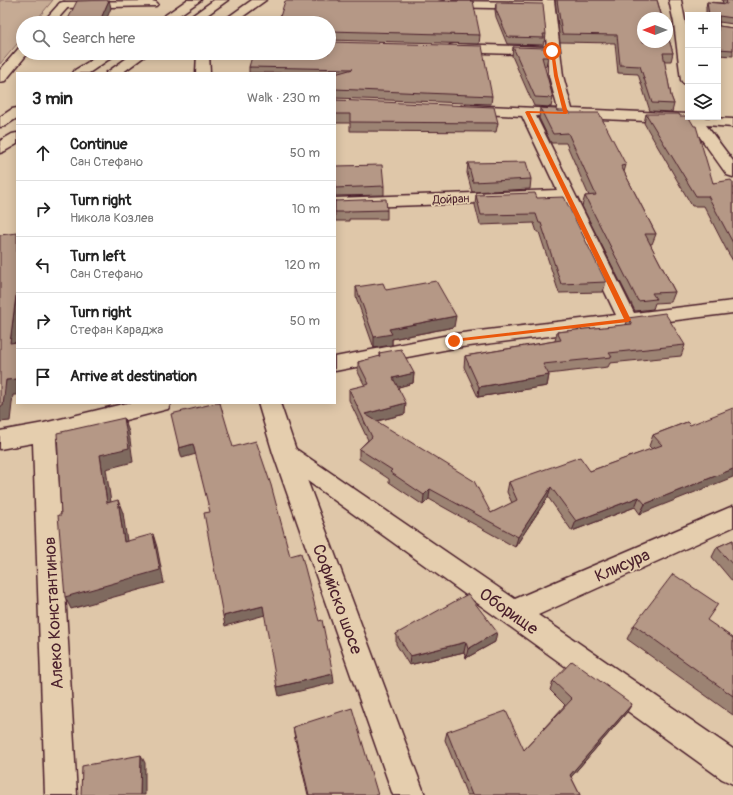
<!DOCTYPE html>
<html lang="en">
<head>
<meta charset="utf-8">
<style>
	body { margin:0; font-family:Pangolin,sans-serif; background:#f2f2f2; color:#222 }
	.controls { position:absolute; right:12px; top:12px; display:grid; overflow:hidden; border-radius:0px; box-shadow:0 2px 10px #0003 }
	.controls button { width:36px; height:36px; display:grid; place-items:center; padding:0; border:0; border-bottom:1px solid #e0e0e0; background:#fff; color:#222; font:20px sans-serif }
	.compass { position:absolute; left:637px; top:12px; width:36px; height:36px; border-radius:50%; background:#fff; box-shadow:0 2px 10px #0003; rotate:270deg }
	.stop { position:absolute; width:12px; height:12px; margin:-9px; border:3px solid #ea580c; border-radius:50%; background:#fff }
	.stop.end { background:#ea580c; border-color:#fff; box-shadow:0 1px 4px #0008 }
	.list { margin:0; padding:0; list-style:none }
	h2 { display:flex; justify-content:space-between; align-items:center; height:52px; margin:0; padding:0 16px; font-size:17px }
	h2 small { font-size:13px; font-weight:400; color:#767676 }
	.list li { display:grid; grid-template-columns:26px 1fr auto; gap:12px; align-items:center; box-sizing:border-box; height:56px; padding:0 16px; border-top:1px solid #e0e0e0 }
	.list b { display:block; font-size:15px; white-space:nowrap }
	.list p { margin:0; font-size:13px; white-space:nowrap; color:#767676 }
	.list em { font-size:13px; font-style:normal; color:#767676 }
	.icon { flex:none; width:22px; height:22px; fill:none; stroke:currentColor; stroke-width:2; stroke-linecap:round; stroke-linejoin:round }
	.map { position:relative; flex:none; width:733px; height:795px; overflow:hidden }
	.search { position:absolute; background:#fff; box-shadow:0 2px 10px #0003; left:16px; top:16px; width:320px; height:44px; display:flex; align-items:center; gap:10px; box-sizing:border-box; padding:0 14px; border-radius:22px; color:#767676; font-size:15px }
	.panel { position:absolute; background:#fff; box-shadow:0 2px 10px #0003; left:16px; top:72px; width:320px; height:332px; border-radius:0px }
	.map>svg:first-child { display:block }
	.green { fill:#c6ab94; stroke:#886560 }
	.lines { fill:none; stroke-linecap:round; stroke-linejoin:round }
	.minor-casing { stroke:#4a1f2b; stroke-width:3 }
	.secondary-casing { stroke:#4a1f2b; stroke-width:3 }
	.trunk-casing { stroke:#4a1f2b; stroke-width:3 }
	.minor { fill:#e5ceae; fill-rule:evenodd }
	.secondary { fill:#e5ceae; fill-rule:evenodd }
	.trunk { fill:#e5ceae; fill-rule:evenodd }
	.wall { fill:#9c8373; stroke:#4a1f2b }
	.shaded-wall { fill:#7f6a5e; stroke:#4a1f2b }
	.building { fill:#b59886; stroke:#4a1f2b }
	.route { fill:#ea580c }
	.labels { text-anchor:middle; stroke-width:3.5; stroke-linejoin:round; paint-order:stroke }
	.far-street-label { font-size:12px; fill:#4a1f2b; stroke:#e5ceae }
	.near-street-label { font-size:17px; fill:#4a1f2b; stroke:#e5ceae }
</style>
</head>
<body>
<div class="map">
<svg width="733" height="795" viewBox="0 0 733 795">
	<rect width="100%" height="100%" fill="#dfc7a9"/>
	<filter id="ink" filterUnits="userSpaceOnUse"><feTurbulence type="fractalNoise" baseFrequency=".025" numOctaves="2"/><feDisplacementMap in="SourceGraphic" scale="8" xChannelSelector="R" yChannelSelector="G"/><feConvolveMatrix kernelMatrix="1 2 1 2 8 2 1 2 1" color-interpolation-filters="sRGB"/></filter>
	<g filter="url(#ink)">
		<polygon class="green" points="0,0 53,0 34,23 23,23 23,37 0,64"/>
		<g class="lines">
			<g class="minor-casing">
				<g id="minor">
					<polygon points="542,0 554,0 563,76 572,109 688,114 688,117 733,119 733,127 706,125 733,161 733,177 727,175 690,123 536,116 634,313 733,301 733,313 454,348 335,371 335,357 454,334 616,315 561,200 335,208 335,198 557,190 522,116 466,113 461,112 459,109 461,106 466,105 558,109 549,76 547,55 454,52 450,51 448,48 450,45 454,44 547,47 543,9 443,7 439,6 437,4 439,2 443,1 543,2"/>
					<polygon points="669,0 681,0 688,36 688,84 683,83 681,80 674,23"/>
					<polygon points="152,1 156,2 158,4 156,6 64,8 60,7 58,5 60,3 64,2"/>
					<polygon points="127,403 171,403 168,409 56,438 77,795 45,795 33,443 0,449 0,431 44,423"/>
					<polygon points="285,444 293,447 515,599 733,506 733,527 538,615 733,749 733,784 722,779 277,459 273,453 277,447"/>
				</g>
			</g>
			<g class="secondary-casing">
				<g id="secondary">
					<polygon points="252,0 266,0 234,23 220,23"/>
					<polygon points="197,53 209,53 210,73 196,73"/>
					<polygon points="258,403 280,403 297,453 425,795 393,795 273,453"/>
				</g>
			</g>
			<g class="trunk-casing">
				<g id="trunk">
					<polygon points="187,0 201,0 168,23 154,23"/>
					<polygon points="214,0 228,0 196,23 182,23"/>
					<polygon points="64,2 68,3 70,5 54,23 42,23 60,3"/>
					<polygon points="23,47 23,53 28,53 5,81 0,82 0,70 19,48"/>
					<polygon points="103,53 118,53 89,73 73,73 75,70"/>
					<polygon points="134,53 149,53 122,73 106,73"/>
					<polygon points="17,108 17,118 5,126 0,127 0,117 12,109"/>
					<polygon points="17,133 17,144 5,151 0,153 0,141 12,134"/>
				</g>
			</g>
			<use href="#minor" class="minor"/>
			<use href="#secondary" class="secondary"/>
			<use href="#trunk" class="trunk"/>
		</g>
		<g class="wall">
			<polygon points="555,0 657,0 673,53 671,61 664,61 671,96 674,104 672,112 650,111 638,74 618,73 615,43 560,42"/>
			<polygon points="722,0 733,0 733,24 719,22 719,26 733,28 733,56 718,55 718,15 706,15 706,7 707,2 723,3"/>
			<polygon points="316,1 339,1 480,35 479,44 329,40 329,23"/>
			<polygon points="496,3 546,34 545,41 544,41 543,45 507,44 496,17 495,10"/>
			<polygon points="513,47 548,57 546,66 544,66 553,98 551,107 534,106 512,56"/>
			<polygon points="329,53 492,96 491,104 335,98 335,73 249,73 249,67"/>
			<polygon points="335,100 498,123 496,132 350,131 350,123 335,123"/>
			<polygon points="540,108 570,113 626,165 624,172 656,234 652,244 650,244 675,292 671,302 655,303 653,309 635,311 582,206 585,196 589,196 566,143 551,143 539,118"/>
			<polygon points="646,114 713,183 733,183 733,261 727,251 704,206 692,206 644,123"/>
			<polygon points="468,163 531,179 530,189 472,192 467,173"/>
			<polygon points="335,166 384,186 384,195 335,196"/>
			<polygon points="476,195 537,198 606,282 603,292 559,293 539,232 537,232 534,223 480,225 475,205"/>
			<polygon points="335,201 387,210 387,219 349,219 349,221 335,221"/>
			<polygon points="356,287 386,290 454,327 392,339 392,345 374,348 356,297"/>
			<polygon points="628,318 685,345 681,356 610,363 608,367 548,374 549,375 547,386 478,397 464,367 465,356 555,341 557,332 626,325"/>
			<polygon points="379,353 414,373 413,383 398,387 405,414 377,421 491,513 512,503 507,492 509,482 590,471 652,449 649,446 653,435 687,422 640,514 635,507 572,531 548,497 515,547 429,499 423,505 389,482 389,479 359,459 359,449 368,440 349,400 349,389 365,386 358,372 358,362 379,357"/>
			<polygon points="733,540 733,582 712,557 717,547"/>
			<polygon points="707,621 733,638 733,715 627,639 634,625"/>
			<polygon points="396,634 495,642 466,658 464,652 409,665 396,644"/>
			<polygon points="553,681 627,712 571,777 580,795 467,795 445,740 447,732 524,750 565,705 550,690"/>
			<polygon points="293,727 378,795 308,795 295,739"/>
		</g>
		<g class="shaded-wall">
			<polygon points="109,0 111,8 105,23 99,23"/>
			<polygon points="16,296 17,296 17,359 10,343"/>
			<polygon points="456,316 454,327 392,339 392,345 374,348 374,337 389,329"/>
			<polygon points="414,373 413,383 392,389 393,378"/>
			<polygon points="549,375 547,386 478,397 479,387"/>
			<polygon points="17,379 17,395 13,395 10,421 0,422 0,406 6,380"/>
			<polygon points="406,403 405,414 365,424 365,414"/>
			<polygon points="124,418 129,432 133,462 106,469 113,516 107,503 100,455"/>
			<polygon points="193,444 196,454 182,458 179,448"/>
			<polygon points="733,469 733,477 640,514 645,504"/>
			<polygon points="551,487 548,497 515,547 518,537"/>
			<polygon points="430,489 429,499 423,505 424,495"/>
			<polygon points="639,497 635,507 572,531 576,521"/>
			<polygon points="118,500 123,513 129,555 124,542"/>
			<polygon points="153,534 157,547 164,583 71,609 65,597"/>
			<polygon points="263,606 265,615 225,626 223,616"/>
			<polygon points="497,632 495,642 466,658 468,649"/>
			<polygon points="466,642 464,652 409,665 410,656"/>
			<polygon points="333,674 334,683 279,696 277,687"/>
			<polygon points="632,704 627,712 566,783 570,775"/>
			<polygon points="141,755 145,763 145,795 140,795"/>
		</g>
		<g class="building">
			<polygon points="109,0 99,23 66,23 77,1"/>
			<polygon points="316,0 339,0 339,1 473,1 480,35 329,31 329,23 278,23 285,1 316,1"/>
			<polygon points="557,0 657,0 662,18 643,18 643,42 667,42 667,33 673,53 663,53 671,96 674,104 652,103 640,66 620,65 617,35 562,34"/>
			<polygon points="726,0 733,0 733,18 719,16 719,26 733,28 733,50 718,49 718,15 709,15 707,2 727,4"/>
			<polygon points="496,3 543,4 546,34 543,34 544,38 508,37 496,10"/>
			<polygon points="329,42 482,46 492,96 335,89 335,74 353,69 249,67 253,53 329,53"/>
			<polygon points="513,47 547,48 548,57 542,57 553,98 535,97"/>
			<polygon points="335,100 494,107 498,123 350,122 350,114 335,114"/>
			<polygon points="540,108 556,109 557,111 569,111 570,113 599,113 626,165 621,166 656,234 645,234 675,292 652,293 656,299 638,301 585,196 596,195 568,133 553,134"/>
			<polygon points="646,114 679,114 680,116 688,116 694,126 696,126 713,183 731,180 733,183 733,243 708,196 696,196"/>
			<polygon points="526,162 531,179 473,182 468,163"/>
			<polygon points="382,165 384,186 335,188 335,166"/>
			<polygon points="535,193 537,198 564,197 606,282 561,284 541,223 539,223 536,214 481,215 476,195"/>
			<polygon points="386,199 387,210 349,211 349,212 335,212 335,201"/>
			<polygon points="17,233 17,296 16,296 10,343 17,342 17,379 6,380 3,406 0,406 0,235"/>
			<polygon points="436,281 456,316 389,329 392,334 374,337 356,287 383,283 386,290"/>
			<polygon points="665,313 685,345 609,353 612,357 543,364 549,375 479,387 465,356 561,340 557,332 632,324 628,318"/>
			<polygon points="401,349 414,373 393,378 406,403 365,414 474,481 491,513 517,500 509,482 580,457 590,471 662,445 653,435 687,422 690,425 733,408 733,469 645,504 639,497 576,521 551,487 518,537 430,489 424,495 390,472 392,470 359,449 372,437 349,389 369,384 358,362 380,356 379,353"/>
			<polygon points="216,403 220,403 233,447 256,441 271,485 290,556 301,553 319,621 322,620 333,674 277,687 263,606 223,616 204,513 210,512 193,444 179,448 171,414"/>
			<polygon points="124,418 129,448 100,455 107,503 118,500 124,542 153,534 160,570 65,597 58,515 61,515 57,433"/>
			<polygon points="733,540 733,565 717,547"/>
			<polygon points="673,574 718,604 707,620 733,638 733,696 634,625"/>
			<polygon points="468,594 497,632 468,649 466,642 410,656 396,634"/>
			<polygon points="572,661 632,704 570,775 580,795 472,795 447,732 506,711 524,750 572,699 553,681"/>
			<polygon points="352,708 378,795 309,795 293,727"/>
			<polygon points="141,755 140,795 81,795 82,766"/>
		</g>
	</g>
	<polygon class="route" points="552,50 554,51 558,76 568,113 566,114 530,113 631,320 628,322 452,342 452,339 454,339 624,319 525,112 527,111 563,112 554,76 551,51"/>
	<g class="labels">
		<g class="far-street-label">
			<text transform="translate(451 199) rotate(-2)" y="4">Дойран</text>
		</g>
		<g class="near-street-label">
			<text transform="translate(622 565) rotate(-24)" y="6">Клисура</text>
			<text transform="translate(338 599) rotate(70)" y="6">Софийско шосе</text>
			<text transform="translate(509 611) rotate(35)" y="6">Оборище</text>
			<text transform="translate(53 613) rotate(-93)" y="6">Алеко Константинов</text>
		</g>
	</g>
</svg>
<div class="controls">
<button>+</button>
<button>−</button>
<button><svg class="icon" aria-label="layers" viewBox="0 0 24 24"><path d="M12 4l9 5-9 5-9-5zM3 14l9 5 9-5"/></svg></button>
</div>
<svg class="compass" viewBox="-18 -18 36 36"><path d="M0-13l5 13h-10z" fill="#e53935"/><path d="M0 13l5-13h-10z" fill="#767676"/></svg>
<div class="stop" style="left:552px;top:51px"></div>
<div class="stop end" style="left:454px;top:341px"></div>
<div class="search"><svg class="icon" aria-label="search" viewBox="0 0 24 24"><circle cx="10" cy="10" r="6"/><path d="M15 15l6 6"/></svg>Search here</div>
<section class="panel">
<h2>3 min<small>Walk · 230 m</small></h2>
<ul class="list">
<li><svg class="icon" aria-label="ahead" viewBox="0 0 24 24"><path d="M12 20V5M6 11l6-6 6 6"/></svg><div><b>Continue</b><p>Сан Стефано</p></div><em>50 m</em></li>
<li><svg class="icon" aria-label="right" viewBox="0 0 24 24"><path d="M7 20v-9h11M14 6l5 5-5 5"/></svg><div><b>Turn right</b><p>Никола Козлев</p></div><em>10 m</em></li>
<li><svg class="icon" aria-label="left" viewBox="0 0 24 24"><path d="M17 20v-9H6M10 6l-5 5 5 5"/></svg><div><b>Turn left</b><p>Сан Стефано</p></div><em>120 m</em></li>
<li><svg class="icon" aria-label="right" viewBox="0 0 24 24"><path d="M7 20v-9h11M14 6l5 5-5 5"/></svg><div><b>Turn right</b><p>Стефан Караджа</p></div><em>50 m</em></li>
<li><svg class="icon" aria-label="arrive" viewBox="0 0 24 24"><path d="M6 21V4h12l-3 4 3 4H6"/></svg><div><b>Arrive at destination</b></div></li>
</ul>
</section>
</div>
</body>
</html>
